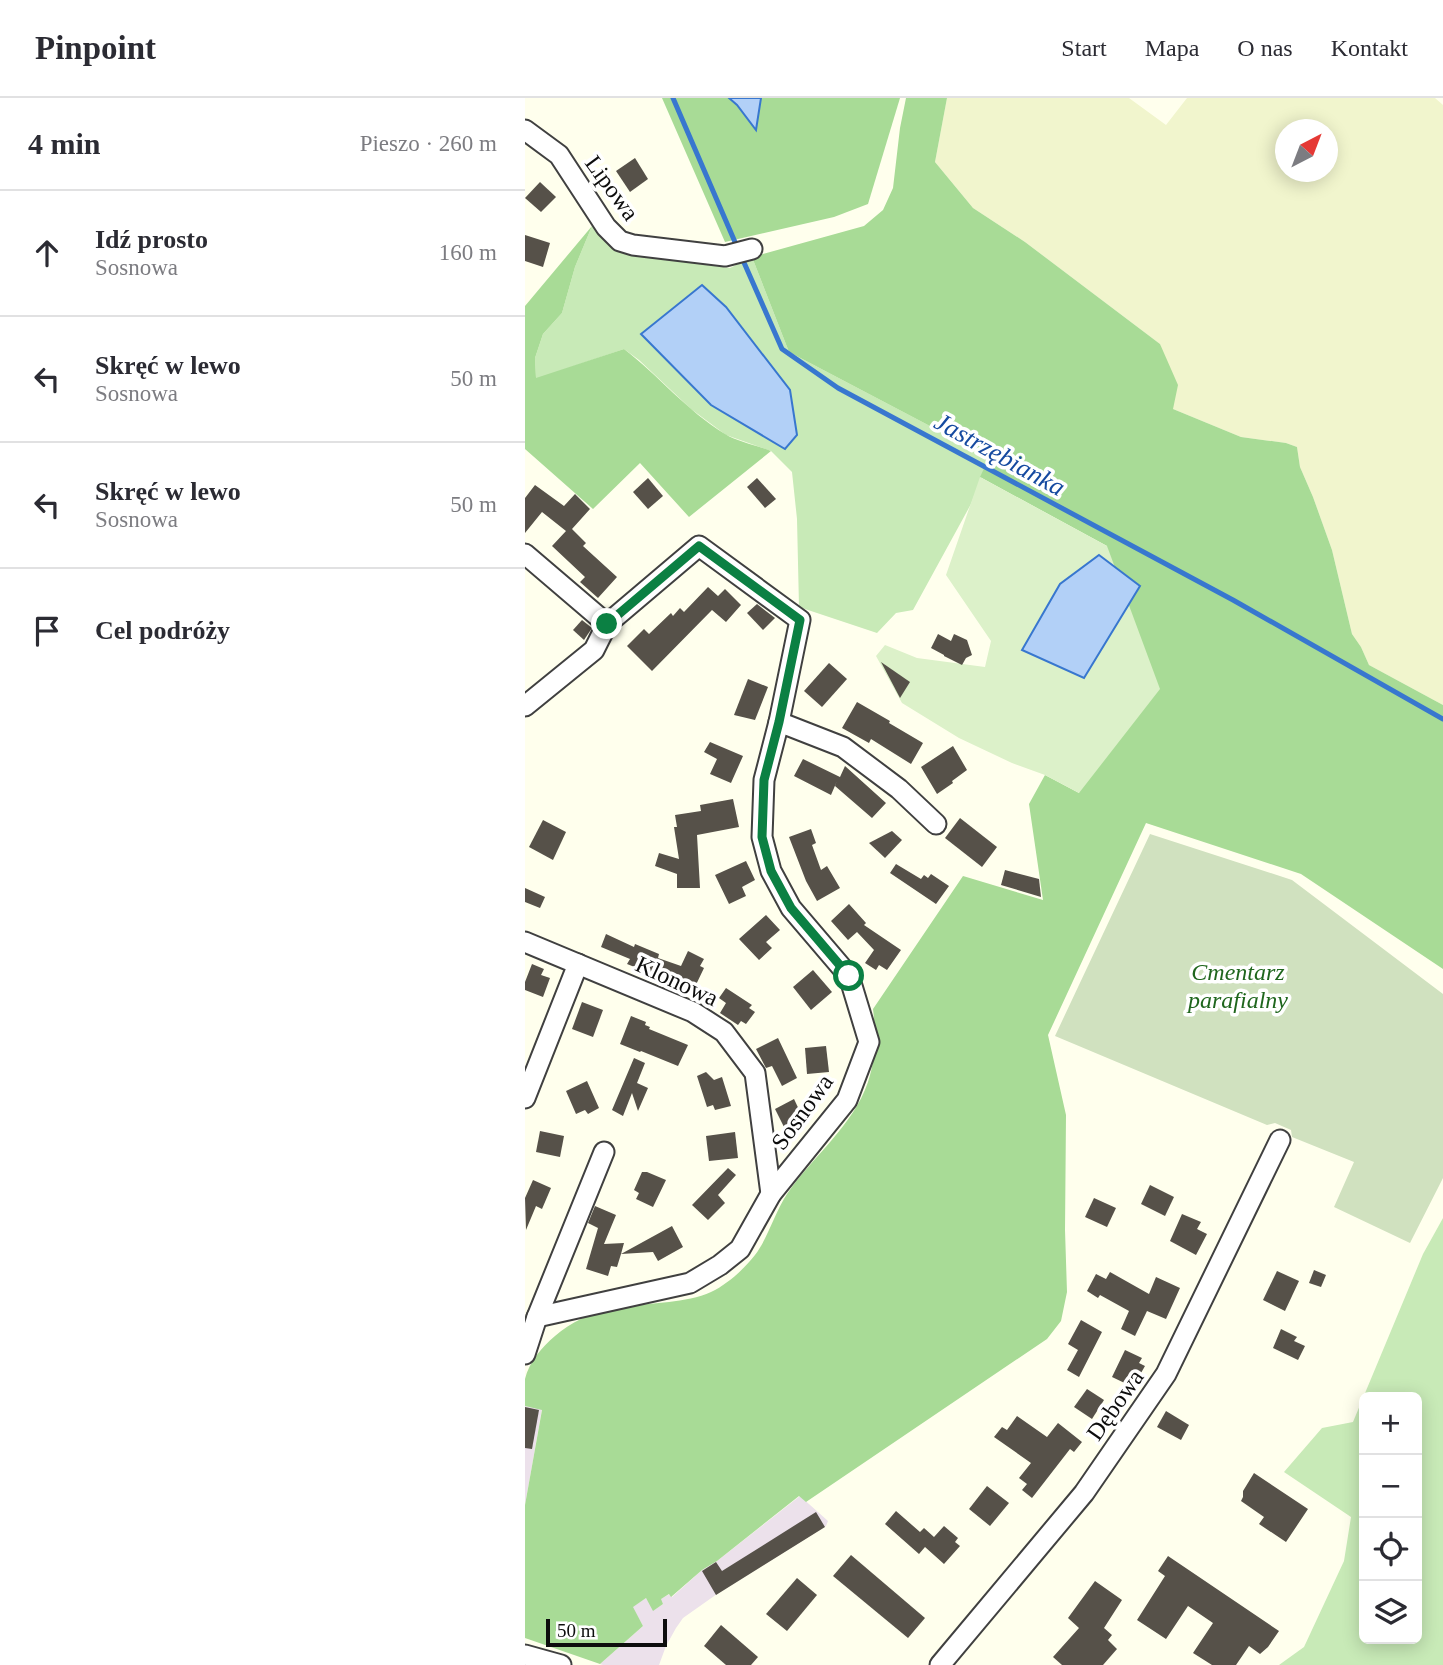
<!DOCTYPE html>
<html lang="pl">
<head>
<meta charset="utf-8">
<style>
	body { margin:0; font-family:Georgia,serif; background:#f2f2f3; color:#2b2b33 }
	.controls { position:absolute; right:21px; bottom:21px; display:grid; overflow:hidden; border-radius:10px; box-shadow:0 4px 18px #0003 }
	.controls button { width:63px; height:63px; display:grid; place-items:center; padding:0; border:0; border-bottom:2px solid #e1e1e2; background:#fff; color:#2b2b33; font:35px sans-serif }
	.compass { position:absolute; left:750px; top:21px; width:63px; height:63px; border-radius:50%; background:#fff; box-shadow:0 4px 18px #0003; rotate:42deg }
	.scale { position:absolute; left:21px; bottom:18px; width:121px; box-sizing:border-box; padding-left:7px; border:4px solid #0d0d0d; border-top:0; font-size:19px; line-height:24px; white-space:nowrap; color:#0d0d0d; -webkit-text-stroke:5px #fff; paint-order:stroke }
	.stop { position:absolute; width:21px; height:21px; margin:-16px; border:5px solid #0b8043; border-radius:50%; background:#fff }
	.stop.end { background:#0b8043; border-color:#fff; box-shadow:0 2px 7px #0008 }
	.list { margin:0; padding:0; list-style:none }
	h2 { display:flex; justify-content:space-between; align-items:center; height:91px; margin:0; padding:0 28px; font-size:30px }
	h2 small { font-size:23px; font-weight:400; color:#7c7c81 }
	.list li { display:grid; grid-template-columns:46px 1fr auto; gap:21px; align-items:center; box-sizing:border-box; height:126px; padding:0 28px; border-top:2px solid #e1e1e2 }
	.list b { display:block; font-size:26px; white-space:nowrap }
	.list p { margin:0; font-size:23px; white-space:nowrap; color:#7c7c81 }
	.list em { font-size:23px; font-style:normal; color:#7c7c81 }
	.icon { flex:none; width:38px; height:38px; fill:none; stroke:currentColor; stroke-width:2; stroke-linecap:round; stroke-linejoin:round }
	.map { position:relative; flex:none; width:918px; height:1567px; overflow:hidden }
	header { display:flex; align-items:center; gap:42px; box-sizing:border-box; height:98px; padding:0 35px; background:#fff; border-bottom:2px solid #e1e1e2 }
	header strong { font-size:33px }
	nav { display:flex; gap:38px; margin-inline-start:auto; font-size:24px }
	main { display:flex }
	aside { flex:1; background:#fff }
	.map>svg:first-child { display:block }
	.industrial { fill:#ece1eb }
	.farmland { fill:#f1f5cd; fill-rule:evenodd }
	.green { fill:#c8eab7; fill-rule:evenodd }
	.forest { fill:#a8db96 }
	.cemetery { fill:#d0e1bf }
	.pitch { fill:#dcf1c9 }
	.water { fill:#b2d0f7; stroke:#3877cf; stroke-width:2 }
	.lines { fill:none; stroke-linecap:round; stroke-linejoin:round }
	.stream { stroke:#3877cf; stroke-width:5 }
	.building { fill:#565149 }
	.street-casing { stroke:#404040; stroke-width:23 }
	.street { stroke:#fff; stroke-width:19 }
	.route { stroke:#0b8043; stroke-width:9 }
	.labels { text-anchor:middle; stroke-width:7; stroke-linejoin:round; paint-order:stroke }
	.street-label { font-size:24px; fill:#0d0d0d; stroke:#fff }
	.park-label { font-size:24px; font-style:italic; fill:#1f661d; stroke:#fff }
	.water-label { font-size:26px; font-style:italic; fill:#154aa0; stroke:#fff }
</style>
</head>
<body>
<header>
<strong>Pinpoint</strong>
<nav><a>Start</a><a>Mapa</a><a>O nas</a><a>Kontakt</a></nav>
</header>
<main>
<aside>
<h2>4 min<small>Pieszo · 260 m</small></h2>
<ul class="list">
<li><svg class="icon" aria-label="ahead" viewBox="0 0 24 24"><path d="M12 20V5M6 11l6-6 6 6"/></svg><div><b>Idź prosto</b><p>Sosnowa</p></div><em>160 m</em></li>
<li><svg class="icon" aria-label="left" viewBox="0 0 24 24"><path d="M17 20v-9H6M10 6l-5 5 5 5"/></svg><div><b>Skręć w lewo</b><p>Sosnowa</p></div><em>50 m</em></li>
<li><svg class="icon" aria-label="left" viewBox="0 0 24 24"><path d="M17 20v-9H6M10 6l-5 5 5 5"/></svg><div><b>Skręć w lewo</b><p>Sosnowa</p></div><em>50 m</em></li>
<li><svg class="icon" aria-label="arrive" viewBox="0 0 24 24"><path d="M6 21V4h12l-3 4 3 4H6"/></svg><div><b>Cel podróży</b></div></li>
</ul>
</aside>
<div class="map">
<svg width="918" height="1567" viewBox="0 0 918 1567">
	<rect width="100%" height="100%" fill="#ffffed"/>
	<g class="industrial">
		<polygon points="0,1308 17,1311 0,1407"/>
		<polygon points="275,1398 303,1423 301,1428 192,1496 158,1520 151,1530 141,1548 134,1567 78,1567 75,1566 118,1528 107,1509 121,1500 129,1512 138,1506 135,1501 145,1496 147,1499 177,1472 192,1463"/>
	</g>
	<path class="farmland" d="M 422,0 L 604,0 L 641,27 L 662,0 L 910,0 L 918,7 L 918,607 L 844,567 L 836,549 L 827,536 L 807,452 L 788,399 L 775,369 L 772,349 L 761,345 L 716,339 L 648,311 L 635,246 L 500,144 L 448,110 L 410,64 ZM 760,32 L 802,32 L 802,74 L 760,74 Z"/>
	<g class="green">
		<polygon points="67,128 92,151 114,158 205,170 227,159 264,254 464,359 446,406 388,512 371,515 352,535 274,509 272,421 267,374 246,353 201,337 166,311 114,262 99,251 11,281 10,260 18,236 37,215 50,169"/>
		<path d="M 918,1120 L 918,1567 L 754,1567 L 779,1549 L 819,1463 L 826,1419 L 759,1374 L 797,1330 L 828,1324 L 898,1156 ZM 892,1299 L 892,1541 L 839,1541 L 839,1299 Z"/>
	</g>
	<g class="forest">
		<polygon points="137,0 375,0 343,106 309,119 200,144"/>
		<path d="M 381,0 L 422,0 L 410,64 L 448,110 L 500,144 L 635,246 L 653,287 L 648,311 L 716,339 L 761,345 L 772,349 L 775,369 L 788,399 L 807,452 L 827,536 L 836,549 L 844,567 L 918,607 L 918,871 L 776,776 L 621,725 L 523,937 L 541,1017 L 540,1132 L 542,1194 L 536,1223 L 522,1241 L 281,1404 L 274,1398 L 192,1463 L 177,1472 L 146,1499 L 144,1496 L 136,1501 L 138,1506 L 128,1513 L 121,1500 L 108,1509 L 118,1528 L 75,1566 L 0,1540 L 0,1407 L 17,1312 L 0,1308 C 0,1300 0,1289 0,1281 C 4,1264 17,1249 30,1238 C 63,1209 103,1208 144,1204 C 158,1202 174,1200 186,1194 C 203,1186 219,1171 230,1157 C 243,1140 250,1114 262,1096 C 288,1058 328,1028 343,984 C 351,960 351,936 348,911 L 438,778 L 518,802 L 504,706 L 520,677 L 554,695 L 582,448 L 455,379 L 464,360 L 462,358 L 264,254 L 227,159 L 339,128 L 358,112 L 368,90 L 375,30 Z"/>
		<path d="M 67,128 L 50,169 L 37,215 L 18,236 L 10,260 L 11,280 L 99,251 C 133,277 162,313 200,336 C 213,344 231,347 246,353 L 164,419 L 115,365 L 68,411 L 0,351 L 0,208 Z"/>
	</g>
	<polygon class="cemetery" points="625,736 767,782 918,896 918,1080 885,1145 809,1109 829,1064 767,1039 766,1032 750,1025 742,1027 530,938"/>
	<polygon class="pitch" points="455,379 582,448 635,591 554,695 520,677 487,665 434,640 377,605 351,558 360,547 392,560 460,569 466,543 421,477"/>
	<g class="water">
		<polygon points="204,0 236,0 231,32 212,7"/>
		<polygon points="177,187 201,209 265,292 272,337 260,351 186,307 116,236"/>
		<polygon points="574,457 615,488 559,580 497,552 535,486"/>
	</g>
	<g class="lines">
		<g class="stream">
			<polyline points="148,0 213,151"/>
			<polyline points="217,160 257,251 313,290 708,502 918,621"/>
		</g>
	</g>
	<g class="building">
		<polygon points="110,60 123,81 105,94 91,73"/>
		<polygon points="15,84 31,99 16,114 0,100"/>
		<polygon points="0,137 25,145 18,169 0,163"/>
		<polygon points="123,380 138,398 123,411 108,394"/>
		<polygon points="232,380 251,401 240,410 222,389"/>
		<polygon points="10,387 39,408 50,396 65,411 47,431 61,445 58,448 92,479 73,500 55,484 60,479 27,448 41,433 17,414 0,435 0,400"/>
		<polygon points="183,489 193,498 200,491 216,507 201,524 187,512 127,573 102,548 119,531 124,536 146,515 148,518 155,510 159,514"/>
		<polygon points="232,506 250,520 238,532 222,515"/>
		<polygon points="57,522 67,530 59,542 48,532"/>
		<polygon points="413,536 426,543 429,536 442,542 447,557 441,560 437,567 419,558 419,557 406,550"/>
		<polygon points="356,564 385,584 375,600"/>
		<polygon points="304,565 322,581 297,609 279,593"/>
		<polygon points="223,581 243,589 230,622 209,617"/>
		<polygon points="332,604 365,623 364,625 398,645 386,666 346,641 344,645 317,630"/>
		<polygon points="185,644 218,658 206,685 185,676 192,661 179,654"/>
		<polygon points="428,648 442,672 427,683 428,685 412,696 396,669"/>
		<polygon points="278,661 315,679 320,668 361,705 347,720 310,688 312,683 306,697 269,678"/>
		<polygon points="208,701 214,729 172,737 175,790 152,790 152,776 130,768 134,755 154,761 149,729 152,729 150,717 176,713 175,707"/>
		<polygon points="435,720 472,749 457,769 420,740"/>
		<polygon points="18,722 41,734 28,762 4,749"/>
		<polygon points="286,731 291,745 287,747 296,772 302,768 315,790 292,803 281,783 264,739"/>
		<polygon points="367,733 377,742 360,760 344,745"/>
		<polygon points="221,763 230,782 217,789 221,798 204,806 190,777"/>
		<polygon points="371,766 396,781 399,777 403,780 406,776 424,788 411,806 365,775"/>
		<polygon points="480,772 514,781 516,799 476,787"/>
		<polygon points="0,790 20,799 15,810 0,804"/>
		<polygon points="324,806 341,825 339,827 376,852 362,872 354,867 351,872 340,865 349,852 332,834 323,842 306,823"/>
		<polygon points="241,817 255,832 241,844 247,850 234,862 214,841"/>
		<polygon points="81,836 109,849 110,846 134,856 133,860 156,868 163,853 179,861 175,868 179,870 168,893 128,874 127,876 102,866 105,861 76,849"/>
		<polygon points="7,866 19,871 16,877 25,880 18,899 0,892 0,884"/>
		<polygon points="288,872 307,894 286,912 268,889"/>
		<polygon points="201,890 227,907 224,910 230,914 221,926 216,923 213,927 195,915 201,905 194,900"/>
		<polygon points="57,904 78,912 68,939 47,931"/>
		<polygon points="106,918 121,924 120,927 125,929 124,931 163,947 153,968 116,953 115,954 95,946"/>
		<polygon points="253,940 272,980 257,988 247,968 241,970 231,951"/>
		<polygon points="301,948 304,974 282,976 280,950"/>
		<polygon points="109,960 120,965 112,985 123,990 113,1013 107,995 98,1018 87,1012"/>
		<polygon points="181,974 189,982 197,979 206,1008 190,1012 188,1007 182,1009 172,978"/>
		<polygon points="62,983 74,1010 63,1016 60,1012 51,1016 41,993"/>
		<polygon points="269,1001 278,1020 259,1029 250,1011"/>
		<polygon points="15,1033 39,1038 35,1059 11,1054"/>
		<polygon points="210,1034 213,1060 184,1063 181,1038"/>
		<polygon points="203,1070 211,1077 193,1097 200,1105 183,1122 167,1107"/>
		<polygon points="117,1074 122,1074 141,1082 128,1109 111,1101 114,1095 109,1092"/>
		<polygon points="8,1082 26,1090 17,1111 11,1108 1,1132 0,1100"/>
		<polygon points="625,1087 649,1099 640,1118 616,1106"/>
		<polygon points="569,1100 591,1110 582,1129 560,1119"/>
		<polygon points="70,1108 91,1117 79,1146 99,1145 96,1156 147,1128 158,1149 133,1163 128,1154 96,1156 92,1169 86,1168 83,1178 61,1171 73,1130 63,1125"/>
		<polygon points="657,1116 676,1124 672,1131 682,1136 671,1157 645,1143"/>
		<polygon points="789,1172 801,1177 796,1189 784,1185"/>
		<polygon points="752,1173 774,1183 760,1213 738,1202"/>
		<polygon points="585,1174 624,1196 631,1179 655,1190 641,1221 622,1213 610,1238 596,1231 604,1213 575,1197 573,1200 562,1193 571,1176 581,1181"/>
		<polygon points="556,1222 577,1234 554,1279 542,1272 553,1252 543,1246"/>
		<polygon points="756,1231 772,1239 769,1243 780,1248 773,1262 748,1250"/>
		<polygon points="600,1252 617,1260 614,1265 620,1268 608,1289 587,1279"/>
		<polygon points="562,1291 579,1302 567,1321 549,1309"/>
		<polygon points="0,1309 14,1312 7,1351 0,1350"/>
		<polygon points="641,1313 664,1327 656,1342 632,1329"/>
		<polygon points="492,1318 522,1339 533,1325 557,1344 549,1354 545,1351 507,1400 497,1392 502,1386 494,1380 506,1365 469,1339 477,1329 482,1332"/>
		<polygon points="729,1375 783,1411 761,1444 734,1426 739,1419 716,1403 718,1399 718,1393"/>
		<polygon points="462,1388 484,1405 465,1428 444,1411"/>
		<polygon points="371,1413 395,1434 399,1430 409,1439 419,1428 433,1440 430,1444 435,1448 419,1466 400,1449 394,1456 360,1426"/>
		<polygon points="291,1414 300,1429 191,1497 177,1473 191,1464 197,1473"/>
		<polygon points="326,1457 400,1520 383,1540 308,1478"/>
		<polygon points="643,1458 754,1533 743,1549 735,1556 724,1548 711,1567 687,1567 668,1555 688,1525 663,1508 641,1541 612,1522 640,1478 633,1473"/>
		<polygon points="272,1480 292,1497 262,1533 241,1516"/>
		<polygon points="570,1483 597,1502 579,1530 587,1537 583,1542 592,1551 578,1567 537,1567 528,1559 554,1530 543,1520"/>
		<polygon points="196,1527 233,1559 226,1567 201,1567 179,1548"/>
	</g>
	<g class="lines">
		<g class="street-casing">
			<g id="street">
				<polyline points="0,32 34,57 81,129 95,143 108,147 200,158 227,151"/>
				<polyline points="0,456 82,526"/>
				<polyline points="0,608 69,552 82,526 174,448 275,522 254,624"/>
				<polyline points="0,844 168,914 199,934 230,975 246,1096"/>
				<polyline points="0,1000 53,866"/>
				<polyline points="12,1219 165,1185 195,1167 215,1151 246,1096 322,1002 344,944 324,878 266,810 246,773 237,739 239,682 254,624 318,649 374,691 411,726"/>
				<polyline points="0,1256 12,1219 79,1054"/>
				<polyline points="0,1557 36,1567"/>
				<polyline points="415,1567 559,1395 641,1276 755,1042"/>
			</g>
		</g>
		<use href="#street" class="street"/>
	</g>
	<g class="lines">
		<polyline class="route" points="82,526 174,448 275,522 254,624 239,682 237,739 246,773 266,810 324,878"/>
	</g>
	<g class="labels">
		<g class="street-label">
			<text transform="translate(87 90) rotate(54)" y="8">Lipowa</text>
			<text transform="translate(152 883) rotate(25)" y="8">Klonowa</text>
			<text transform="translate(277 1014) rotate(-54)" y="8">Sosnowa</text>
			<text transform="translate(590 1307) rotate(-55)" y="8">Dębowa</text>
		</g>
		<g class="park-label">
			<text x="713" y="882">Cmentarz<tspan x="713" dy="28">parafialny</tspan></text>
		</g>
		<g class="water-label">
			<text transform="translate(475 356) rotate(29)" y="9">Jastrzębianka</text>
		</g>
	</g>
</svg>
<div class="controls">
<button>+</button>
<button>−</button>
<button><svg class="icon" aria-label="locate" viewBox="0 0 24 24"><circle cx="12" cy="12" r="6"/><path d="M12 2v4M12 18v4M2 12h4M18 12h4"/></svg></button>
<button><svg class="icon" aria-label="layers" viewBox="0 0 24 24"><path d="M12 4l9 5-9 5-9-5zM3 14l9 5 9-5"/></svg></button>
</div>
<svg class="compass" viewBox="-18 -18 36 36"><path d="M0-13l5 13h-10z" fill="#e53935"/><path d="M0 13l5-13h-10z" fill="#7c7c81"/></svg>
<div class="scale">50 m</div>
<div class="stop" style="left:324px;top:878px"></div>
<div class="stop end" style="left:82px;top:526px"></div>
</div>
</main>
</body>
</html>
